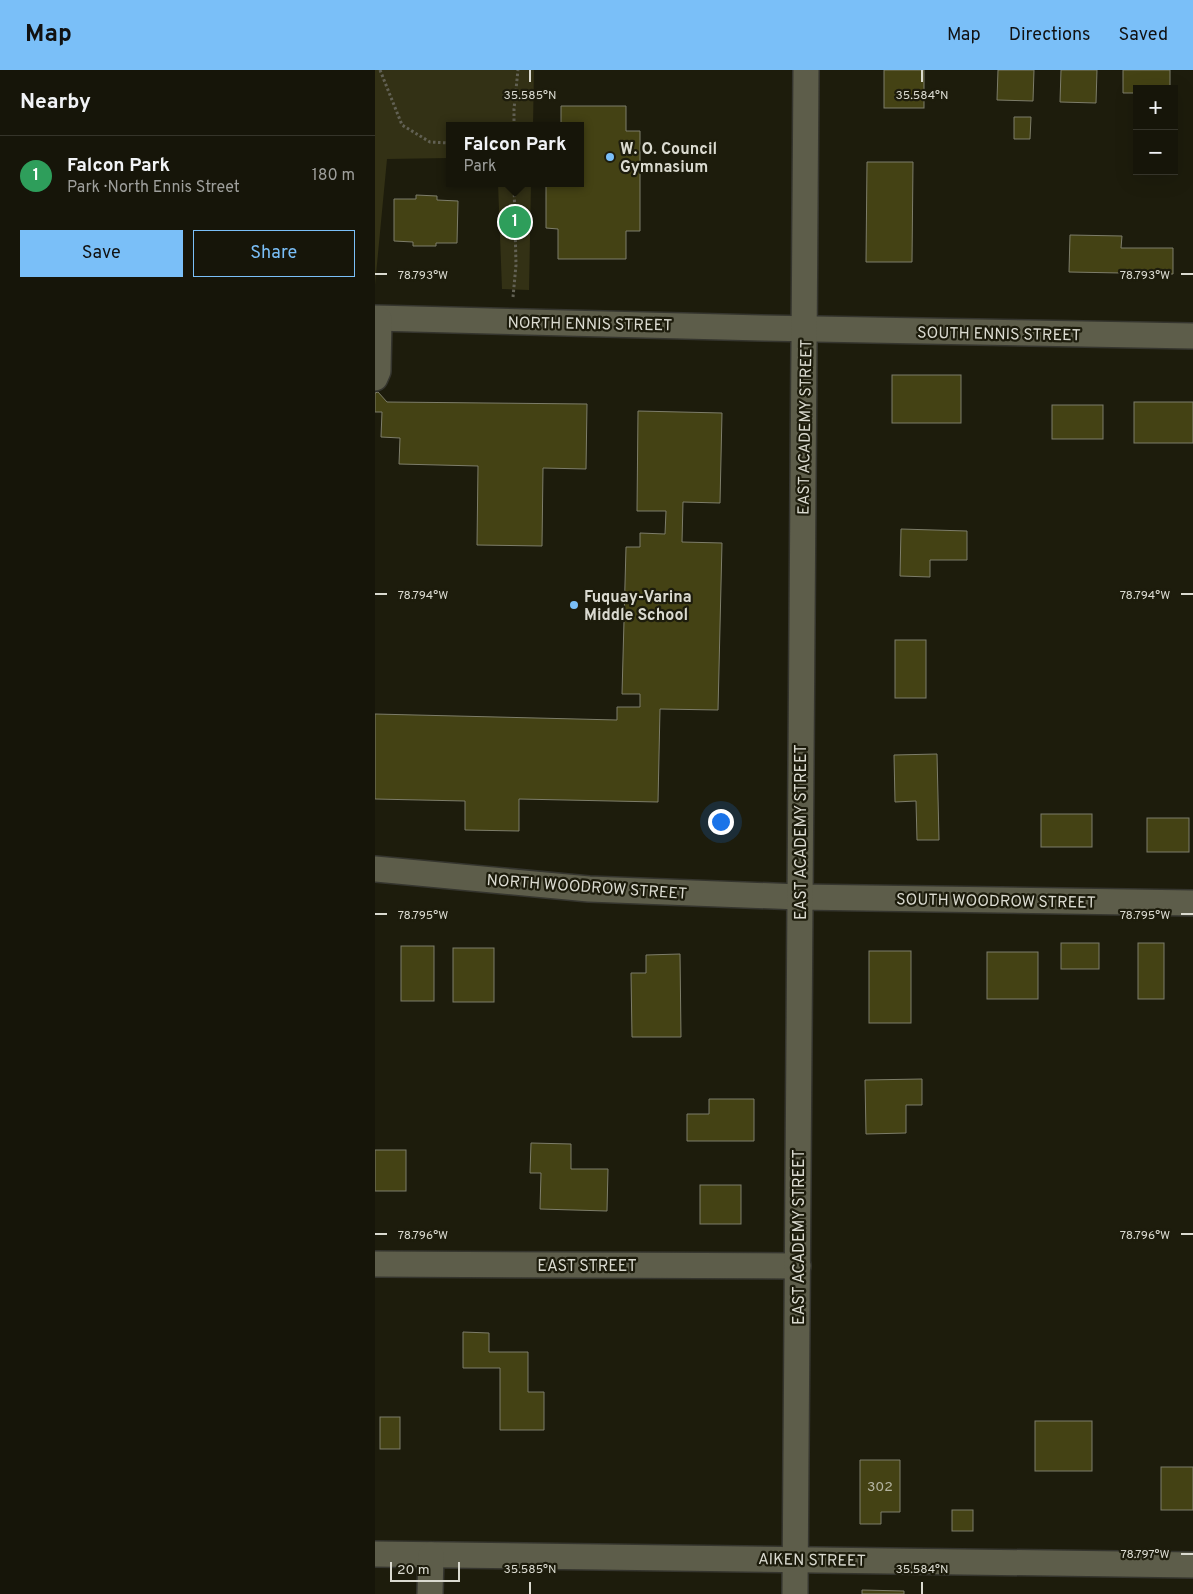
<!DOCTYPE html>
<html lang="en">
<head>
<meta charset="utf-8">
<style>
	body { margin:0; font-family:Overpass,sans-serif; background:#1f1e12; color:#f1f3f6 }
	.controls { position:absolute; right:15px; top:15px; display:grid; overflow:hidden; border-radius:0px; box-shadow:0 5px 20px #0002 }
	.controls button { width:45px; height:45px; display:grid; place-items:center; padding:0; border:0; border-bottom:1px solid #35342a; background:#161509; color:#f1f3f6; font:25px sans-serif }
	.scale { position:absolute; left:15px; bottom:12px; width:70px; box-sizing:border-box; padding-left:5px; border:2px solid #dadad0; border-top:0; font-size:14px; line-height:18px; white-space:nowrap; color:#dadad0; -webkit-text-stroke:4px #1d1c0c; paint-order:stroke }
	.you { position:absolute; left:345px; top:751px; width:18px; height:18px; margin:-12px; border:4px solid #fff; border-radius:50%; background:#1a73e8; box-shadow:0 0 0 8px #1a73e833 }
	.badge { display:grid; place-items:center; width:32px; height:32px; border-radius:50%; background:#7abff8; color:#fff; font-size:16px; font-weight:700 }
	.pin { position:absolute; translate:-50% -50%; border:2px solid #fff; box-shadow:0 1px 5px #0006 }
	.popup { position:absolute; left:71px; top:52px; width:138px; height:65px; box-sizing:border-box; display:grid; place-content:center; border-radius:0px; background:#161509; filter:drop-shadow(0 1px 4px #0005); font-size:16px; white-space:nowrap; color:#9e9f9c }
	.popup b { font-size:19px; color:#f1f3f6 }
	.popup::after { content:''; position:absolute; left:50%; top:100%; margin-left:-10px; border:10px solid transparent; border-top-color:#161509 }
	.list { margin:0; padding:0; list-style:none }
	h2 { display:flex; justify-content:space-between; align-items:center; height:65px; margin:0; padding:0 20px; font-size:21px }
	h2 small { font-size:16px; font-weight:400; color:#9e9f9c }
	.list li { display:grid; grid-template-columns:32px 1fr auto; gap:15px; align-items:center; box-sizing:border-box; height:80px; padding:0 20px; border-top:1px solid #35342a }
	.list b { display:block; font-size:19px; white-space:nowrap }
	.list p { margin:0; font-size:16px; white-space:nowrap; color:#9e9f9c }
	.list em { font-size:16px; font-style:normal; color:#9e9f9c }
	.actions { display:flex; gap:10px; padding:15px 20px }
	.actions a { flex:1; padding:11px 0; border:1px solid #7abff8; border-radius:0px; text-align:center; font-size:18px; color:#7abff8 }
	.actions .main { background:#7abff8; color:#111 }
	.map { position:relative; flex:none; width:818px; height:1524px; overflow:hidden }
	header { display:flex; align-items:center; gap:30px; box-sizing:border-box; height:70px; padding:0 25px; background:#7abff8; color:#111 }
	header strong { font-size:24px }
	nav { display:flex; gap:28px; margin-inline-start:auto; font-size:18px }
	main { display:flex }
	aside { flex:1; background:#161509 }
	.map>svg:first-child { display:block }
	.green { fill:#333115 }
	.building { fill:#444214; stroke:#7d7d6a }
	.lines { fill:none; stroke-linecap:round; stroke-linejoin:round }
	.minor-casing { stroke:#35352e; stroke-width:28 }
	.path { stroke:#626154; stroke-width:3; stroke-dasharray:2.5 2.5; stroke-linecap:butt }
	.minor { stroke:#5d5d4a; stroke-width:25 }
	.ticks { fill:none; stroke:#dadad0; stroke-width:2 }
	.poi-dot { fill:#7abff8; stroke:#1d1c0c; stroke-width:2 }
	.labels { text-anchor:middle; stroke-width:4.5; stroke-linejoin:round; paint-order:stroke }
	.number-label { font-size:14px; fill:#b4b4a1 }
	.poi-label { font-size:16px; font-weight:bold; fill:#dadad0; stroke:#1d1c0c; text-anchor:start }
	.street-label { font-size:16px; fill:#dadad0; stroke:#1d1c0c }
	.ticks-label { font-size:12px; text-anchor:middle; fill:#dadad0; stroke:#1d1c0c; stroke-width:4.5; stroke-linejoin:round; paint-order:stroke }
</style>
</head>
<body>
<header>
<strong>Map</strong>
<nav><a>Map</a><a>Directions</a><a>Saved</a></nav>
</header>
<main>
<aside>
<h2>Nearby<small></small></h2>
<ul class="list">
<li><span class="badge" style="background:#2e9e5b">1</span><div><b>Falcon Park</b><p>Park · North Ennis Street</p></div><em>180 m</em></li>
</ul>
<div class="actions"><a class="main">Save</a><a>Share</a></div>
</aside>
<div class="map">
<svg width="818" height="1524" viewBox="0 0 818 1524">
	<rect width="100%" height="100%" fill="#1d1c0c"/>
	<g class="green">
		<polygon points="0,0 159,0 158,56 75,56 75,88 12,89 0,215"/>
		<polygon points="123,113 156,113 154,220 127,219"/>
	</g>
	<g class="building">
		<rect x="509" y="0" width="40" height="38"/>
		<polygon points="623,0 659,0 658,31 622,30"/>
		<polygon points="686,0 722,0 721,33 685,32"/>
		<polygon points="748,0 795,0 795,19 762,19 762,23 748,23"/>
		<polygon points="186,36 251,36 251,61 265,61 265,161 251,161 251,189 183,189 183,159 171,158 171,113 205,113 205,56 186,56"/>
		<polygon points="639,47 656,47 655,69 639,69"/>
		<polygon points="492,92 538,92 537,192 491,192"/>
		<polygon points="41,125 62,126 62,130 83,131 82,173 61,173 61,176 38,176 38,172 19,171 19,129 41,129"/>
		<polygon points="695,165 747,166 746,178 798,178 798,204 694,202"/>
		<rect x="517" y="305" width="69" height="48"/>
		<polygon points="3,322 12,332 212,334 211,399 168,398 167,476 102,475 103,396 24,394 25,368 6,367 7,342 0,342 0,323"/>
		<rect x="759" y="332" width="59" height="41"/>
		<rect x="677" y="335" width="51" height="34"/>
		<polygon points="263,341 347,343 345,433 308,432 307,472 347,473 343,640 285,639 283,732 144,729 144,761 90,760 90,731 0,729 0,644 242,650 242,637 265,637 265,624 247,624 251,477 265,477 265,463 290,464 291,441 262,441"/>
		<polygon points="526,459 592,461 592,490 555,490 555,507 525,506"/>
		<rect x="520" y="570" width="31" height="58"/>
		<polygon points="562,684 564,770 542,770 541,731 520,732 519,685"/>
		<rect x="666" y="744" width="51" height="33"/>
		<rect x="772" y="748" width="42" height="34"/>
		<rect x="686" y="873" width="38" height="26"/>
		<rect x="763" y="873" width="26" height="56"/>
		<rect x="26" y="876" width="33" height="55"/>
		<rect x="78" y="878" width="41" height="54"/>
		<rect x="494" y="881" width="42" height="72"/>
		<rect x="612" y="882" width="51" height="47"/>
		<polygon points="305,884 306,967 257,967 256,903 271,903 271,885"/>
		<polygon points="547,1009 547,1035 531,1035 531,1063 491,1064 490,1010"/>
		<polygon points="334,1029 379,1029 379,1071 312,1071 312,1044 334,1044"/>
		<polygon points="156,1073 196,1074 196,1099 233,1099 232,1141 165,1139 166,1103 155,1103"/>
		<rect x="0" y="1080" width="31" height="41"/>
		<rect x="325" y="1115" width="41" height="39"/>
		<polygon points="88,1262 114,1263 114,1282 153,1282 153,1322 169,1322 169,1360 125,1360 125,1298 88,1298"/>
		<rect x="5" y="1347" width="20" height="32"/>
		<rect x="660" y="1351" width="57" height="50"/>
		<polygon points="485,1390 525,1390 525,1442 506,1442 506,1454 485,1454"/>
		<rect x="786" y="1397" width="32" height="43"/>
		<rect x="577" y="1440" width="21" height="21"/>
		<polygon points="487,1520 529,1521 529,1524 487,1524"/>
	</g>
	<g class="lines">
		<g class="minor-casing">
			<g id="minor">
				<polyline points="0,248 387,258 818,266"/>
				<polyline points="0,308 3,301 4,249"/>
				<polyline points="0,799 214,819 424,827 818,833"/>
				<polyline points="0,1194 423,1196"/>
				<polyline points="0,1484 818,1495"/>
				<polyline points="55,1524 56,1485"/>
				<polyline points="420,1524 431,0"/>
			</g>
		</g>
		<g class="path">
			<polyline points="5,0 27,55 55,72 75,73"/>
			<polyline points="139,56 139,39 143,0"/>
			<polyline points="138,227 141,195 139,113"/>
		</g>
		<use href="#minor" class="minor"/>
	</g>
	<path class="ticks" d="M 155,0 L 155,12M 547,0 L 547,12M 0,204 L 12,204M 806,204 L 818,204M 0,524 L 12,524M 806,524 L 818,524M 0,844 L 12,844M 806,844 L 818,844M 0,1164 L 12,1164M 806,1164 L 818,1164M 806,1484 L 818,1484M 155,1512 L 155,1524M 547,1512 L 547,1524"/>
	<g class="poi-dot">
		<circle cx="235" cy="87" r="5"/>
		<circle cx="199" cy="535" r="5"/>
	</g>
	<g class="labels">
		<g class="number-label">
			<text x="505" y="1421">302</text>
		</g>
		<g class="poi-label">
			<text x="245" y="84">W. O. Council<tspan x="245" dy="18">Gymnasium</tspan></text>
			<text x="209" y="532">Fuquay-Varina<tspan x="209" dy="18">Middle School</tspan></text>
		</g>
		<g class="street-label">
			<text transform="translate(215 253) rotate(1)" y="6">NORTH ENNIS STREET</text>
			<text transform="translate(624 263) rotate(1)" y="6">SOUTH ENNIS STREET</text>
			<text transform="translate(429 357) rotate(-89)" y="6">EAST ACADEMY STREET</text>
			<text transform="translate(425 762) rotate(-90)" y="6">EAST ACADEMY STREET</text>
			<text transform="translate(212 816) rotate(4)" y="6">NORTH WOODROW STREET</text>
			<text transform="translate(621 830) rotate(1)" y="6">SOUTH WOODROW STREET</text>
			<text transform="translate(423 1167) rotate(-90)" y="6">EAST ACADEMY STREET</text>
			<text x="212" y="1201">EAST STREET</text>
			<text transform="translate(437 1489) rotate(1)" y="6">AIKEN STREET</text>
		</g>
	</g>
	<g class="ticks-label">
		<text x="155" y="29">35.585°N</text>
		<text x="547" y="29">35.584°N</text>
		<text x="770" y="209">78.793°W</text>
		<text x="48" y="209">78.793°W</text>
		<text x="770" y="529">78.794°W</text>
		<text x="48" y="529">78.794°W</text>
		<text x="48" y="849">78.795°W</text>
		<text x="770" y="849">78.795°W</text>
		<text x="48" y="1169">78.796°W</text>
		<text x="770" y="1169">78.796°W</text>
		<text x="770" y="1488">78.797°W</text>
		<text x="155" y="1503">35.585°N</text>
		<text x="547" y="1503">35.584°N</text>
	</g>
</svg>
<div class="controls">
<button>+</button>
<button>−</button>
</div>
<div class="scale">20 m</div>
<div class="you"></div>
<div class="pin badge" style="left:140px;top:152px;background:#2e9e5b">1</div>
<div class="popup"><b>Falcon Park</b>Park</div>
</div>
</main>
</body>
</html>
